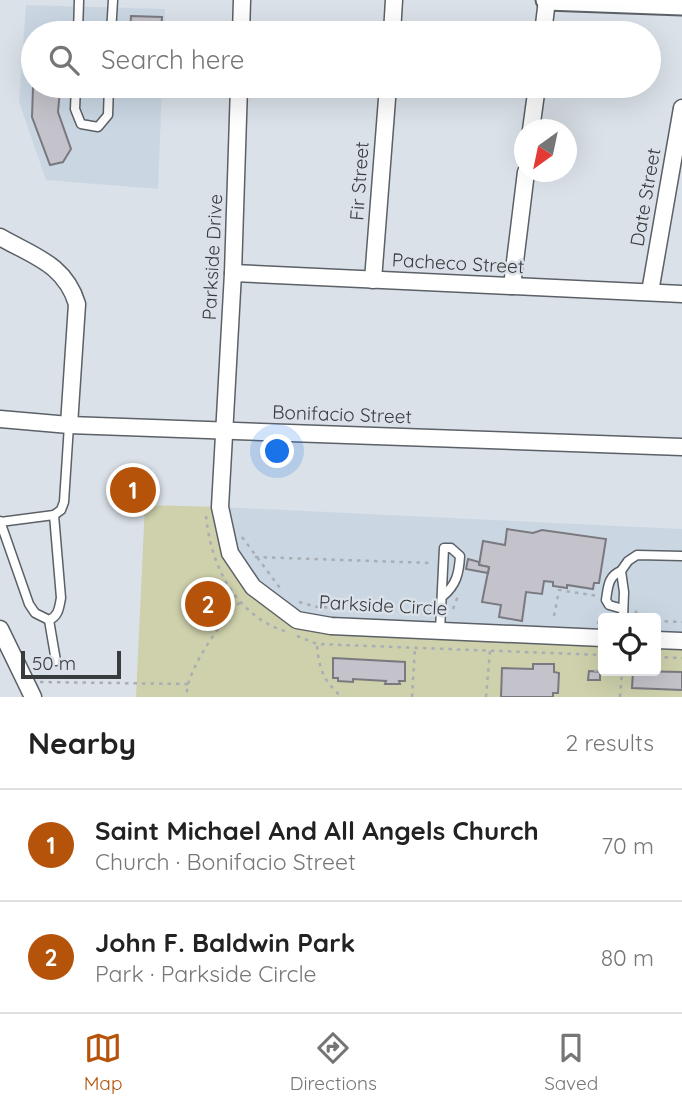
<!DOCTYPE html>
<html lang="en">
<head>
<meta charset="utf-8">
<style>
	body { margin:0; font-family:Quicksand,sans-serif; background:#f2f2f2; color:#222 }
	.controls { position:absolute; right:21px; bottom:21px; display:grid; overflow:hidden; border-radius:7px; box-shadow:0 7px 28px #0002 }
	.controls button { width:63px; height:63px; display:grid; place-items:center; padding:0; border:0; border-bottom:2px solid #e0e0e0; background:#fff; color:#222; font:35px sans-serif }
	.compass { position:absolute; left:514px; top:119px; width:63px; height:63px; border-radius:50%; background:#fff; box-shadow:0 7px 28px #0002; rotate:213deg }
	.scale { position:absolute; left:21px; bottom:18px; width:100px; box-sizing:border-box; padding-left:7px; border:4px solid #393c3e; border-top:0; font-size:19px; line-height:24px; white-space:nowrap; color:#393c3e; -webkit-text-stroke:5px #dae1e8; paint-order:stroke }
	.you { position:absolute; left:278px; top:452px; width:24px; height:24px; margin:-18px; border:5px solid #fff; border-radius:50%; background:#1a73e8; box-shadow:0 0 0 10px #1a73e833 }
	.badge { display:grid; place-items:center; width:46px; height:46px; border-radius:50%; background:#b45309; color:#fff; font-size:23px; font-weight:700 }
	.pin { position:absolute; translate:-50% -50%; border:4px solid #fff; box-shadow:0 2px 7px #0006 }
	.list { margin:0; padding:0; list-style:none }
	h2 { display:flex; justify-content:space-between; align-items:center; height:91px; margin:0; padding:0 28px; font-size:30px }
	h2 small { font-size:23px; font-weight:400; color:#767676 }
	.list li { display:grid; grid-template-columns:46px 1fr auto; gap:21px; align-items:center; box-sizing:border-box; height:112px; padding:0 28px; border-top:2px solid #e0e0e0 }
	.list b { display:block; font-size:26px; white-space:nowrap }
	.list p { margin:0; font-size:23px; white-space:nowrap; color:#767676 }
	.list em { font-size:23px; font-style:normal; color:#767676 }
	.icon { flex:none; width:38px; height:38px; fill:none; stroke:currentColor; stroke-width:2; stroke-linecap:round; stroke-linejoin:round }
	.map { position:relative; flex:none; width:682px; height:697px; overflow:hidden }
	.search { position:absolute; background:#fff; box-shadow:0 7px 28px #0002; left:21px; right:21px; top:21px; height:77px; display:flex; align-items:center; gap:18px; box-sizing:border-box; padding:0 24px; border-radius:38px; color:#767676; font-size:26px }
	.sheet { height:315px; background:#fff }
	nav { display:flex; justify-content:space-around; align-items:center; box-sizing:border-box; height:98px; border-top:2px solid #e0e0e0; background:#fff; font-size:19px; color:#767676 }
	nav a { display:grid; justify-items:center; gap:4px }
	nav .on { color:#b45309 }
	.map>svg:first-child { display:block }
	.built { fill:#cad7e3 }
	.green { fill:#ced1ab }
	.building { fill:#c4c2ca; stroke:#7b7980; stroke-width:2 }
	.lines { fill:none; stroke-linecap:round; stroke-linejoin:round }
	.service-casing { stroke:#5b6166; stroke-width:11 }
	.minor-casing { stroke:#5b6166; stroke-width:19 }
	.tertiary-casing { stroke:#5b6166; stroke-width:23 }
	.path { stroke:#a9aeb4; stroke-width:2.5; stroke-dasharray:3.5 5; stroke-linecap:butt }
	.service { stroke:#fff; stroke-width:8 }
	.minor { stroke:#fff; stroke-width:16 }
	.tertiary { stroke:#fff; stroke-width:19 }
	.labels { text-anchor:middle; stroke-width:5; stroke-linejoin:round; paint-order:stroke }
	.street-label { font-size:19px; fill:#393c3e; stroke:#dae1e8 }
</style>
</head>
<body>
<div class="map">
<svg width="682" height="697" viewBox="0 0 682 697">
	<rect width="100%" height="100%" fill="#dae1e8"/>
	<g class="built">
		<polygon points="26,5 165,9 164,33 33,33 33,86 162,86 158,189 46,180 19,102"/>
		<polygon points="220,507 682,529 682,641 656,640 656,618 603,618 603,638 297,620 253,587"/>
	</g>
	<polygon class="green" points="145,505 220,507 253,587 297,620 603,638 603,671 656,671 656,640 682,641 682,697 136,697"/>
	<g class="building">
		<polygon points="131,16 162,17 161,33 130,33"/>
		<polygon points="30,38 33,38 33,59 29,59"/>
		<polygon points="33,87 60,90 58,112 71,149 63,162 50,165 32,117"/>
		<polygon points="507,529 533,533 542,530 606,539 599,583 594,583 593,589 567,585 567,588 553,586 553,582 544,581 542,594 526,592 522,621 499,617 501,605 482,602 489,567 479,565 483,541 505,545"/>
		<polygon points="468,559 479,562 479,565 489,567 488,573 466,569"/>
		<polygon points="333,658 405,662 405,681 399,681 400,684 385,684 386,681 353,679 353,682 338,681 338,678 333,678"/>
		<polygon points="533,664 554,664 554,672 559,673 558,693 553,693 553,697 501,697 502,668 533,669"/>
		<polygon points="589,671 600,672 600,680 588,680"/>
		<polygon points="633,671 682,672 682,690 632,688"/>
	</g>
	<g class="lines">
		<g class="service-casing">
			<g id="service">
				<polyline points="78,33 79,0"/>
				<polyline points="111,33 113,0"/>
				<polyline points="76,86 75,109 81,124 98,127 108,115 109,86"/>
				<path d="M 0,521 L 29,604 L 35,613 L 49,620 C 59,616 59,607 61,598 L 54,515"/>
				<polyline points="0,522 54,515 61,510 64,502 69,425"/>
				<path d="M 621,571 C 608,576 608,587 606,600 L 609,605 L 623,609"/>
				<polyline points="623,618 624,592 621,571 628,561 637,555 682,556"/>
				<polyline points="49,620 56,661"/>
				<path d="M 440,630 L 444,548 L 451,548 L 460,556 C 459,574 456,585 443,596"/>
			</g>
		</g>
		<g class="minor-casing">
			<g id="minor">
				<polyline points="241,33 242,0"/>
				<polyline points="392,33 394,0"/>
				<polyline points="543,33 547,0"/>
				<polyline points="239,86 233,273 220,507 230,553 253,587 297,620 331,626 603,638"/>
				<polyline points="531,130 537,86"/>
				<path d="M 0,237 C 33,256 65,264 77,304 L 69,425"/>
				<polyline points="233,273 682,294"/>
				<polyline points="373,280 388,86"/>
				<polyline points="512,286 526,172"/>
				<polyline points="650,292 682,108"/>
				<polyline points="0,419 69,425 682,447"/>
				<polyline points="0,629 33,697"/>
				<polyline points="656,640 682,641"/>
			</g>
		</g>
		<g class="tertiary-casing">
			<polyline id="tertiary" points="546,0 682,5"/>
		</g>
		<g class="path">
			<path d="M 206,516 C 211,567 236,616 287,632"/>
			<polyline points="242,537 280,588"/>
			<polyline points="255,557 432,563"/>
			<polyline points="299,602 317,607 432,612"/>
			<polyline points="453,609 458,596"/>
			<polyline points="635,611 642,618"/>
			<polyline points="554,616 559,590 598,596"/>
			<polyline points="656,621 682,622"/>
			<polyline points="598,624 599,619 603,619"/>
			<polyline points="297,636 317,644 603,655"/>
			<path d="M 317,646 C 319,669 324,682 342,697"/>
			<polyline points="656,657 682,658"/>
			<polyline points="594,671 632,672"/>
			<polyline points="40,682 188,684 186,697"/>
			<path d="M 188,684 C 199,652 218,628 240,602"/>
			<polyline points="412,697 415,648"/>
			<polyline points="486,697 490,651"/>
			<polyline points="620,697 622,671"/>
		</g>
		<use href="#service" class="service"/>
		<use href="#minor" class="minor"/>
		<use href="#tertiary" class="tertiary"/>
	</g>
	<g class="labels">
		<g class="street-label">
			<text transform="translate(359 181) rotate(-86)" y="7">Fir Street</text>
			<text transform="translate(645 197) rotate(-80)" y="7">Date Street</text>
			<text transform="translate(212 257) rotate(-87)" y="7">Parkside Drive</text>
			<text transform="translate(458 263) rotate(3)" y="7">Pacheco Street</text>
			<text transform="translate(342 414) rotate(2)" y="7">Bonifacio Street</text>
			<text transform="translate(383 605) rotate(3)" y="7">Parkside Circle</text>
		</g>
	</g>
</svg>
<div class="controls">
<button><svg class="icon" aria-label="locate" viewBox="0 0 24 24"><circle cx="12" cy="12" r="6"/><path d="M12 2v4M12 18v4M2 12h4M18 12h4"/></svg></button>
</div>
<svg class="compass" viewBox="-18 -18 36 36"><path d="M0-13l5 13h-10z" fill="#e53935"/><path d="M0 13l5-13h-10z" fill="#767676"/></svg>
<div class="scale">50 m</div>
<div class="you"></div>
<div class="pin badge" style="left:133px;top:490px">1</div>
<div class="pin badge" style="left:208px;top:604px">2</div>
<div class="search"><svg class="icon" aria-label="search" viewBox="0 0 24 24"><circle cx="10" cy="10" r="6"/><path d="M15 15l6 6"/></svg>Search here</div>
</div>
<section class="sheet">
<h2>Nearby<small>2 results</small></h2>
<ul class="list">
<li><span class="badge">1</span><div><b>Saint Michael And All Angels Church</b><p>Church · Bonifacio Street</p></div><em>70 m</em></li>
<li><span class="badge">2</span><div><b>John F. Baldwin Park</b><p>Park · Parkside Circle</p></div><em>80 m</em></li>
</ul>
</section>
<nav>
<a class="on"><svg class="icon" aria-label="map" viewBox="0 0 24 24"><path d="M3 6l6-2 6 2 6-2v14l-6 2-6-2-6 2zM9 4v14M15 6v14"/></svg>Map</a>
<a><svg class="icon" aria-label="directions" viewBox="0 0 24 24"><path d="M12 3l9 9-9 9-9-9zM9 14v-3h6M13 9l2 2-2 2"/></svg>Directions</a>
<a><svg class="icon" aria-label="saved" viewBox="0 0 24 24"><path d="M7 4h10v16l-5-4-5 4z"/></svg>Saved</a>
</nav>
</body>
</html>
